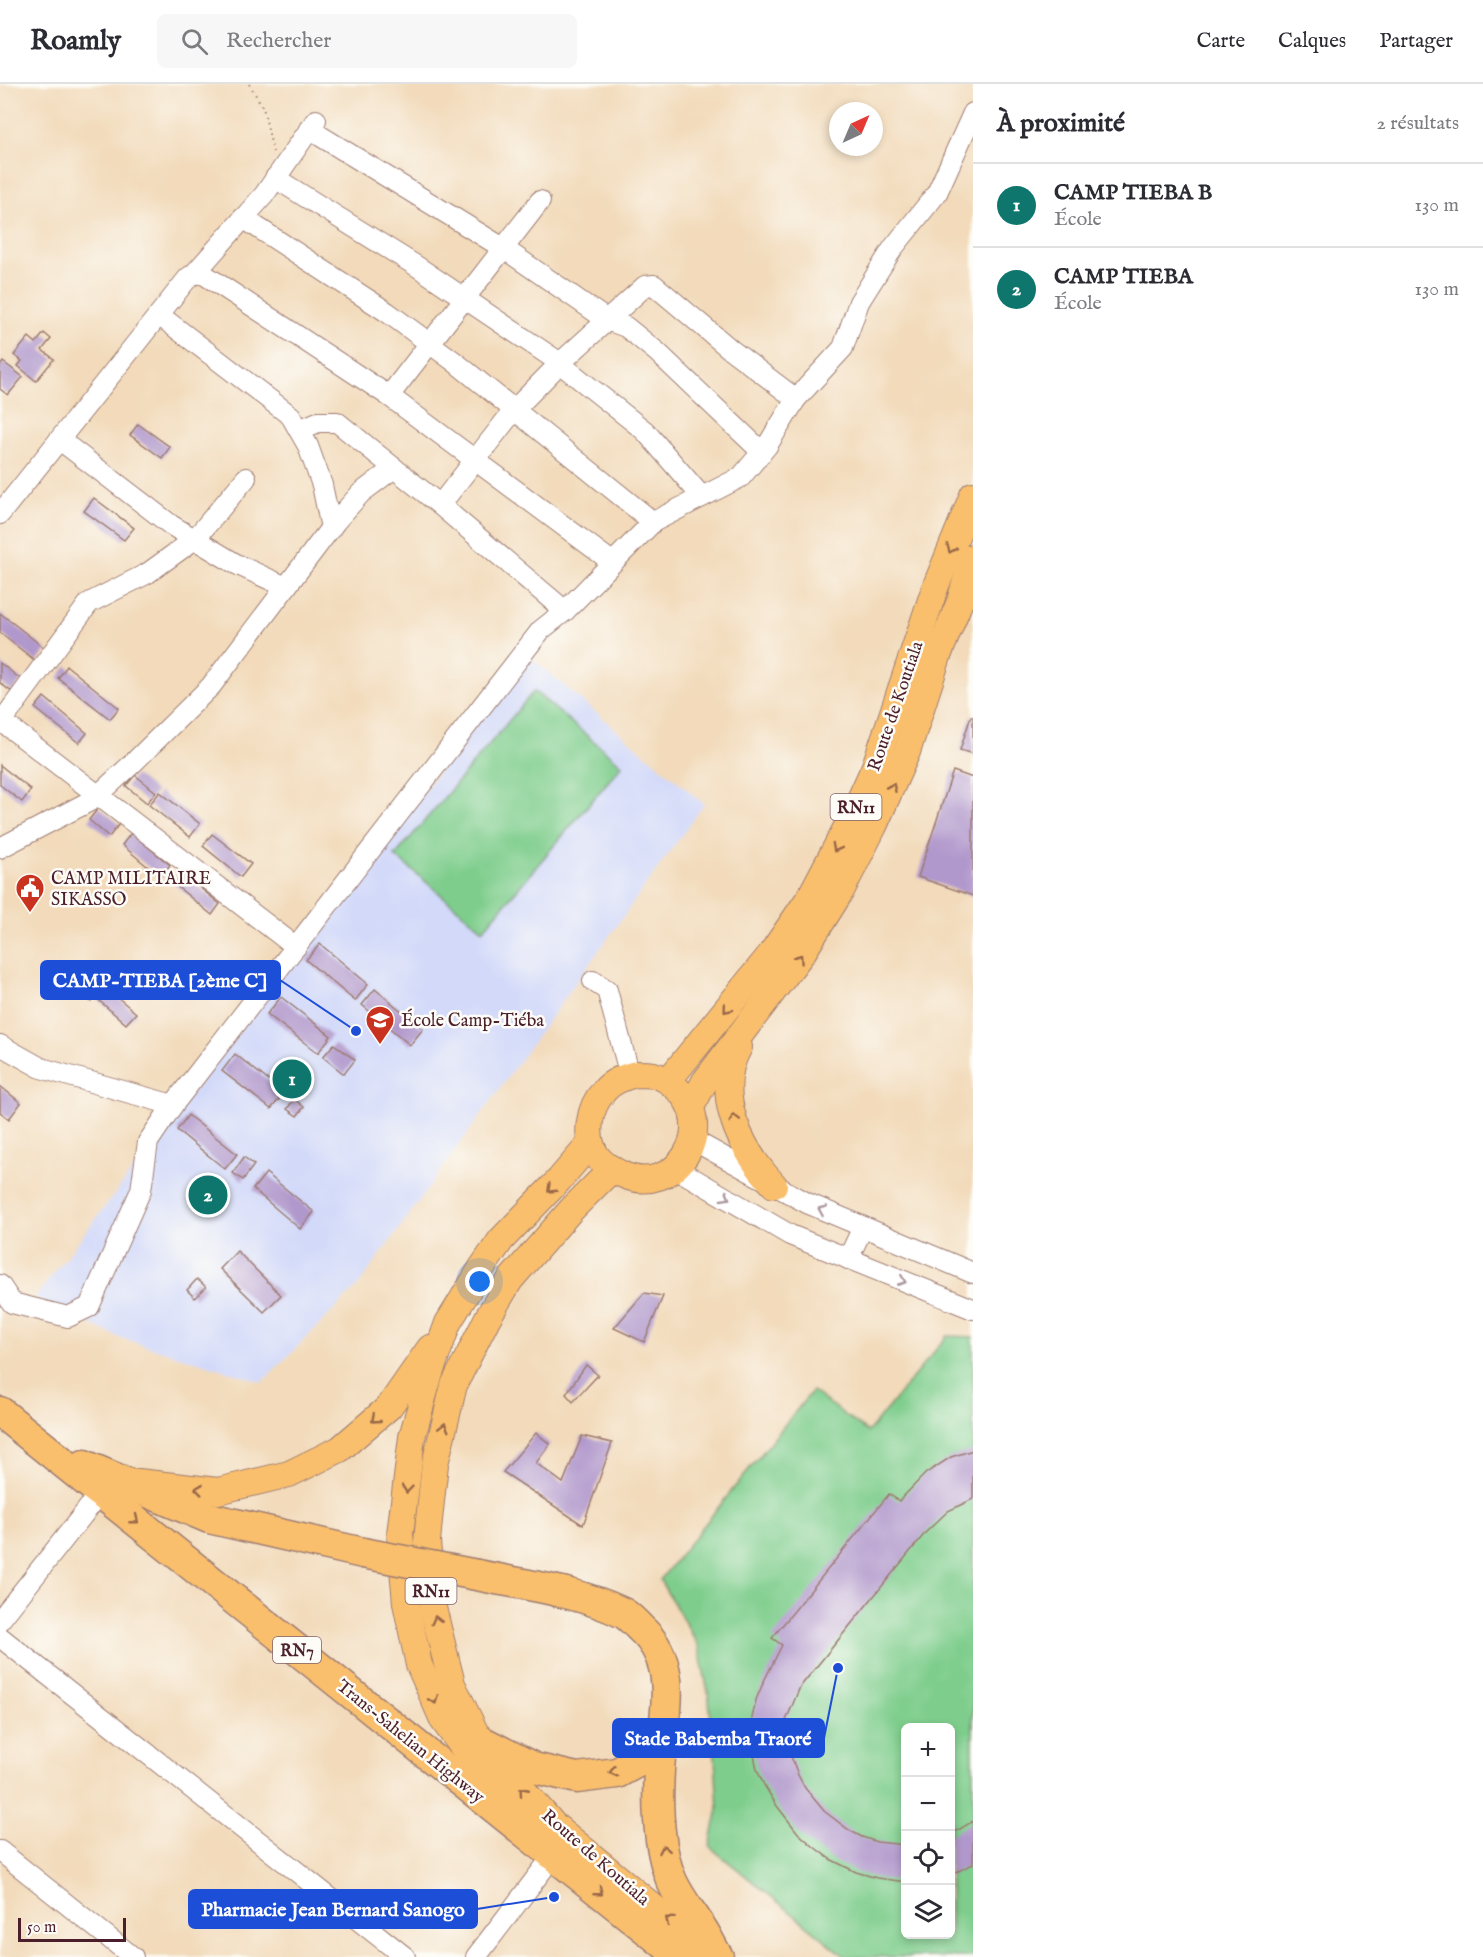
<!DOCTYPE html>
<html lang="fr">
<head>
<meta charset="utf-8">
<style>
	body { margin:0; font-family:"IM FELL English",serif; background:#f7f7f7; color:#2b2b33 }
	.controls { position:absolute; right:18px; bottom:18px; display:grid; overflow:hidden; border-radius:9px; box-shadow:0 3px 9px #0003 }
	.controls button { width:54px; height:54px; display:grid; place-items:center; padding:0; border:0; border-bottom:2px solid #e1e1e2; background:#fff; color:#2b2b33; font:30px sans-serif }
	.compass { position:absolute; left:829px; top:18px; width:54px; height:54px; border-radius:50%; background:#fff; box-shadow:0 3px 9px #0003; rotate:44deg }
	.scale { position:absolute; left:18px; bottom:15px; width:108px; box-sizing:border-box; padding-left:6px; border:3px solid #4a1f2b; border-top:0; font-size:16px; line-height:21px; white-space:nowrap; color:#4a1f2b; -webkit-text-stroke:4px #fdfcf7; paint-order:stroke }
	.you { position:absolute; left:480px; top:1198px; width:21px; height:21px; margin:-15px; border:4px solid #fff; border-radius:50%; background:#1a73e8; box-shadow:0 0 0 9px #1a73e833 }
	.badge { display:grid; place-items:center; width:39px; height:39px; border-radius:50%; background:#0f766e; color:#fff; font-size:20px; font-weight:700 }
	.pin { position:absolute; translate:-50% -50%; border:3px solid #fff; box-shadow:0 2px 6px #0006 }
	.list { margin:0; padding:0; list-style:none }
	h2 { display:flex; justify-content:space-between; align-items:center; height:78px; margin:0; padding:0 24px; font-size:26px }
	h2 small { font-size:20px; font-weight:400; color:#7c7c81 }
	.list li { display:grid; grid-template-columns:39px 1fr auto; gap:18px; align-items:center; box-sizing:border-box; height:84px; padding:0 24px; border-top:2px solid #e1e1e2 }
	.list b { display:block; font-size:22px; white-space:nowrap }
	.list p { margin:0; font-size:20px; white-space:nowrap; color:#7c7c81 }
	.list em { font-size:20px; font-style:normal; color:#7c7c81 }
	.icon { flex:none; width:33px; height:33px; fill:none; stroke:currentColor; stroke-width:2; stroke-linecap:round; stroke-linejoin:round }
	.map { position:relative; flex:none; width:973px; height:1873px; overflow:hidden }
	header { display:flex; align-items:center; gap:36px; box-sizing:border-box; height:84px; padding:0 30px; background:#fff; border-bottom:2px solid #e1e1e2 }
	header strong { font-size:28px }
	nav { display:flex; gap:33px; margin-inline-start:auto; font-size:21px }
	.search { width:420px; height:54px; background:#f7f7f7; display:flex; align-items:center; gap:15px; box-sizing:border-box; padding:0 21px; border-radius:9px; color:#7c7c81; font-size:22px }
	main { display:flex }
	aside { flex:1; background:#fff }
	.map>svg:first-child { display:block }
	.built { fill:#d2d9f9 }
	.pitch { fill:#7ecd8c; stroke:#64765c; stroke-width:1.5; fill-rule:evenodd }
	.building { fill:#b198cc }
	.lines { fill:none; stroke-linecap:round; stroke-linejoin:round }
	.minor-casing { stroke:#9e7c72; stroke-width:22 }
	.major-casing { stroke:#9e7c72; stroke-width:28 }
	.highway-casing { stroke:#9e7c72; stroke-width:33 }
	.path { stroke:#9e7c72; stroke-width:2; stroke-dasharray:1.5 4.5; stroke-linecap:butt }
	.minor { stroke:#fff; stroke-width:20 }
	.major { stroke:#f9bf6d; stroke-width:26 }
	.highway { stroke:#f9bf6d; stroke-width:30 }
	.highway-bridge-casing { stroke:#9e7c72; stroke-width:33; stroke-linecap:butt }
	.highway-bridge { stroke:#f9bf6d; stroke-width:30 }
	.oneway { stroke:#996749 }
	.oneway2 { stroke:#ae9aa0 }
	.labels { text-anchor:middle; stroke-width:5; stroke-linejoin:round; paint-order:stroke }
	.shield { fill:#fdfcf7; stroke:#806168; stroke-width:1.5 }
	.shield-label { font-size:16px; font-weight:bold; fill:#4a1f2b }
	.street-label { font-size:18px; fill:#4a1f2b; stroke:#fdfcf7 }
	.poi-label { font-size:18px; fill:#4a1f2b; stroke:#fdfcf7; text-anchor:start }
	.leader { fill:none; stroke:#1d4ed8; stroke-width:2 }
	.callout-dot { fill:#1d4ed8; stroke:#fdfcf7; stroke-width:2 }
	.callout { fill:#1d4ed8; stroke:#1d4ed8; stroke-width:2 }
	.callout-label { font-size:20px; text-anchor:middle; font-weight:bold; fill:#fff }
</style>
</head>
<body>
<header>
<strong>Roamly</strong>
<div class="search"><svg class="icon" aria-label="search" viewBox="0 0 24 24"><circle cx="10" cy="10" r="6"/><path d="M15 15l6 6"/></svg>Rechercher</div>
<nav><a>Carte</a><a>Calques</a><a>Partager</a></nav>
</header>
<main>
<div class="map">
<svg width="973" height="1873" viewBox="0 0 973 1873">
	<rect width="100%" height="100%" fill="#fdfcf7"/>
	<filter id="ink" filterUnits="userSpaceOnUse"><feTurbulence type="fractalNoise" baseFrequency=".0167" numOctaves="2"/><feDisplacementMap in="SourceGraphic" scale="12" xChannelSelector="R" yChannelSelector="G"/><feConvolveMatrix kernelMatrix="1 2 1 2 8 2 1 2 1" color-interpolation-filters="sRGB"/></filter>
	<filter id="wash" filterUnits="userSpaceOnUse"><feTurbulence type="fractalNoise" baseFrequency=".008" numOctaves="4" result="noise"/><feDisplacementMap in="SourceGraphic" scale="24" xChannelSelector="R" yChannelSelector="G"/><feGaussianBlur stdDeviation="1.35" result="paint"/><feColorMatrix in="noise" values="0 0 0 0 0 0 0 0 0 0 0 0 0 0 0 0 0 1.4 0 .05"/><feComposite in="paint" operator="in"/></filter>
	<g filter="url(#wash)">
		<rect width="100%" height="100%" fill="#f2daba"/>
		<polygon class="built" points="528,571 704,720 358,1202 262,1298 118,1253 35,1214"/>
		<g class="pitch">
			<polygon points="534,607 622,681 483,846 395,772"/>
			<path d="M 947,1252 L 973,1253 L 973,1873 L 846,1873 L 710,1763 L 718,1725 L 715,1674 L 708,1607 L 698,1561 L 660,1496 L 812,1307 L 868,1348 ZM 906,1644 L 950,1644 L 950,1850 L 906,1850 Z"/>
		</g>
		<g id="blocks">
			<g class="building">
				<polygon points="44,249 51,255 42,266 54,275 36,297 18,282 22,277 14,271 29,253 36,259"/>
				<polygon points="3,278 23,293 8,311 0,305 0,282"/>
				<polygon points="138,340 170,363 162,374 130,351"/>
				<polygon points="94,414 134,444 124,456 84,427"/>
				<polygon points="0,529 47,566 37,578 0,549"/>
				<polygon points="0,579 22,596 12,608 0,599"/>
				<polygon points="67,582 119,624 110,635 58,594"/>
				<polygon points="44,613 87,649 79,659 35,624"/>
				<polygon points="971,632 973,633 973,670 960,666"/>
				<polygon points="0,681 31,706 22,718 0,701"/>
				<polygon points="953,687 973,694 973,812 918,793"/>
				<polygon points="135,691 156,708 147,719 126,702"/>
				<polygon points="160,708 200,740 190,753 149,721"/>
				<polygon points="99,723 119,740 109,753 89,736"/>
				<polygon points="131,749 170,781 160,793 122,761"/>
				<polygon points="212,750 251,780 241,793 203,762"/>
				<polygon points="182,789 220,820 212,831 174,800"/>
				<polygon points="320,860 368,900 355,917 306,876"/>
				<polygon points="96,895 136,929 126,940 95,913 91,918 83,910"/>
				<polygon points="375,905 423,945 410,961 362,921"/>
				<polygon points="281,913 331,952 318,969 267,930"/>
				<polygon points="334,960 355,976 344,990 323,973"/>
				<polygon points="235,970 284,1009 271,1025 222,987"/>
				<polygon points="0,1002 21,1019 9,1035 0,1028"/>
				<polygon points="294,1015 304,1023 297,1032 287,1025"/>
				<polygon points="188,1031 237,1070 225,1085 177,1046"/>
				<polygon points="244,1073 254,1081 243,1096 233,1089"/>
				<polygon points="266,1089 314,1128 300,1145 253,1105"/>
				<polygon points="237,1167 281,1211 264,1228 220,1185"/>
				<polygon points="197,1195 206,1203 195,1214 187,1206"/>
				<polygon points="644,1209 663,1212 644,1258 614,1244"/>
				<polygon points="586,1281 598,1291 573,1318 566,1310"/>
				<polygon points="536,1349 550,1360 536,1379 563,1399 582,1352 612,1359 583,1441 503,1388"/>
				<polygon points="973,1366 973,1415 948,1427 926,1448 800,1603 785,1639 785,1656 798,1691 805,1704 824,1727 849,1746 862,1753 877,1758 906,1761 906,1798 877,1794 856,1788 830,1775 814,1763 798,1749 777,1722 764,1701 757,1686 754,1670 752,1634 756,1616 763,1599 782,1561 772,1554 889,1410 899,1417 926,1389 951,1373"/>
				<polygon points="973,1737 973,1780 950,1791 950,1751"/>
			</g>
		</g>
	</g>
	<g filter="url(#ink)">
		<use href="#blocks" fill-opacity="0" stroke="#9e7c72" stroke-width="1.5"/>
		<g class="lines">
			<g class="minor-casing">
				<g id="minor">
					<polyline points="309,45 503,164 607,236 626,243 657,268 762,368"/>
					<polyline points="275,94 418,183 553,274 645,347 702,413"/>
					<polyline points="243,134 387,228 455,278 653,438"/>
					<polyline points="195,189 205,191 389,312 612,478"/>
					<polyline points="159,231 291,332 308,362 322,401 331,444"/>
					<polyline points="389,312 540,117"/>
					<polyline points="299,346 318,338 337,338 440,421 565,527"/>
					<polyline points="60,356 171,441 236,480 286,503"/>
					<polyline points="440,421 514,326 560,279 645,202 654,201 730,265 796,315"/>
					<polyline points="0,430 188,194 195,189 264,111 316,36"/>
					<polyline points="0,636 296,863"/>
					<polyline points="0,640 89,519 148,489 195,455 246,394"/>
					<polyline points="0,764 94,715 133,679 211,602 336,437 361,409 394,384"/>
					<polyline points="593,897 607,906 630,992"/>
					<polyline points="0,961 41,984 173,1021"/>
					<polyline points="693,1056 807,1119 973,1189"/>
					<polyline points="675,1084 790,1151 973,1225"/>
					<polyline points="848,1175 863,1143"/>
					<polyline points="0,1201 12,1219 68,1233 89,1223 141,1106 148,1058 173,1021 541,546 565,527 653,438 741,393 767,362 796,315 843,264 859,218 893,164 937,109 973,29"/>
					<polyline points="0,1536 101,1408"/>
					<polyline points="0,1553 405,1873"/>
					<polyline points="0,1767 133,1873"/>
					<polyline points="476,1873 553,1772"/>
				</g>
			</g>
			<g class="major-casing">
				<g id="major">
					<path d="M 739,963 C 712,1010 741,1066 774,1101"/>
					<path d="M 636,990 C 642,990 649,990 654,991 C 662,993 669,997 674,1002 C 722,1041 676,1116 621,1090 C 611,1085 602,1080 596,1071 C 584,1052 589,1023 604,1007 C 612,997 624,993 636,990 Z"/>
					<polyline points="668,997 771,870 810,813 852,733 875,682 935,504 973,411"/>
					<polyline points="691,1023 705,997 803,868 841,807 874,742 907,668 938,572 960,517 973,473"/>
					<polyline points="612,1085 571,1126 510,1196 488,1233 454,1301 435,1380 429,1436 427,1458 433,1524 452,1600 479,1656 554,1741 714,1873"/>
					<polyline points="138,1398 218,1407 289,1390 340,1365 389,1323 430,1264"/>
					<polyline points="524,1737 467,1669 443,1636 419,1581 406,1519 400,1450 412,1353 429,1292 448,1239 481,1185 501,1156 559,1096 589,1061"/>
				</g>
			</g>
			<g class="highway-casing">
				<g id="highway">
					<polyline points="0,1328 681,1873"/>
					<polyline points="84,1381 209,1434 363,1469"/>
					<path d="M 477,1491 C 525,1501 578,1507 623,1529 C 629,1532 635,1539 640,1544 C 683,1582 662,1637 659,1686 C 657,1720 658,1758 669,1790 C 676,1811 691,1827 702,1845 C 708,1854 712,1864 718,1873"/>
					<polyline points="479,1656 534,1684 577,1694 617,1689 645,1674 662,1643"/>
				</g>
			</g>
			<polyline class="path" points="249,0 263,23 273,68"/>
			<use href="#minor" class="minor"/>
			<use href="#major" class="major"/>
			<use href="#highway" class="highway"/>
			<g class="highway-bridge-casing">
				<polyline id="highway-bridge" points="363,1469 477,1491"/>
			</g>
			<use href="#highway-bridge" class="highway-bridge"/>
		</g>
		<defs><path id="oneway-chevron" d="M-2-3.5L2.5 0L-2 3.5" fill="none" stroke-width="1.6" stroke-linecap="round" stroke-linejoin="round" transform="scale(1.5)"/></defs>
		<g class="oneway">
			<use href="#oneway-chevron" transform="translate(951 465) rotate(112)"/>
			<use href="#oneway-chevron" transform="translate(892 703) rotate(-66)"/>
			<use href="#oneway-chevron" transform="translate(836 764) rotate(118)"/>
			<use href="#oneway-chevron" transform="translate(799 874) rotate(-55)"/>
			<use href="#oneway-chevron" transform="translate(727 925) rotate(129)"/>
			<use href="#oneway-chevron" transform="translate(734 1034) rotate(-104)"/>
			<use href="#oneway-chevron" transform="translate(551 1105) rotate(136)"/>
			<use href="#oneway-chevron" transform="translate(375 1335) rotate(139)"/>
			<use href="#oneway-chevron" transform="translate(444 1343) rotate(-76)"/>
			<use href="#oneway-chevron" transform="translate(199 1405) rotate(-173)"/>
			<use href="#oneway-chevron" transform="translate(407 1405) rotate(96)"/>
			<use href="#oneway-chevron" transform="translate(135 1436) rotate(39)"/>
			<use href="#oneway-chevron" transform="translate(436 1536) rotate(-104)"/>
			<use href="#oneway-chevron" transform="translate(434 1616) rotate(67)"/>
			<use href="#oneway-chevron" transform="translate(613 1688) rotate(165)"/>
			<use href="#oneway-chevron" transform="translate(523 1707) rotate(-132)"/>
			<use href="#oneway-chevron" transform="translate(664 1765) rotate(-101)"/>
			<use href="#oneway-chevron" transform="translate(599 1808) rotate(38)"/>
			<use href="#oneway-chevron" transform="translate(669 1836) rotate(-140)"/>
		</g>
		<g class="oneway2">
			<use href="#oneway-chevron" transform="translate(726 1113) rotate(31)"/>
			<use href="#oneway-chevron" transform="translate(822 1126) rotate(-157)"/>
			<use href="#oneway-chevron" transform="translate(902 1197) rotate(22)"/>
		</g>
	</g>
	<defs>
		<g id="civic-pin" transform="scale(1.5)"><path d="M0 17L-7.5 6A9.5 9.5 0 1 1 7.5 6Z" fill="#c8321e" stroke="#fdfcf7"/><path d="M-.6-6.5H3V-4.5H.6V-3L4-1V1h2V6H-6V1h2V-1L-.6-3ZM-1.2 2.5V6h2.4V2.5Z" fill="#fff"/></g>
		<g id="school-pin" transform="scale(1.5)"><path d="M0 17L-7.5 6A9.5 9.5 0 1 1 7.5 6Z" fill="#c8321e" stroke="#fdfcf7"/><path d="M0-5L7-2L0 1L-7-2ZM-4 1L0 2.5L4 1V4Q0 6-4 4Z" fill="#fff"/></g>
	</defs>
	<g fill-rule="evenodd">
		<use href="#civic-pin" x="30" y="804"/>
		<use href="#school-pin" x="380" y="936"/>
	</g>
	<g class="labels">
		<g class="shield">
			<rect x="830.5" y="710" width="51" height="26" rx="4.5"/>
			<rect x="405.5" y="1494" width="51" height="26" rx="4.5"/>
			<rect x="273" y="1553" width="48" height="26" rx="4.5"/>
		</g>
		<g class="shield-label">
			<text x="856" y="729">RN11</text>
			<text x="431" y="1513">RN11</text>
			<text x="297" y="1572">RN7</text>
		</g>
		<g class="street-label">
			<text transform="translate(895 622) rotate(-71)" y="6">Route de Koutiala</text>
			<text transform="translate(411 1657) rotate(39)" y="6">Trans-Sahelian Highway</text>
			<text transform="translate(596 1773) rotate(41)" y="6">Route de Koutiala</text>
		</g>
		<g class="poi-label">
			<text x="51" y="800">CAMP MILITAIRE<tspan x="51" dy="21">SIKASSO</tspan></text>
			<text x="401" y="942">École Camp-Tiéba</text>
		</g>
	</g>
	<path class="leader" d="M356 947L280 896M838 1584L824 1654M554 1813L477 1825"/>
	<g class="callout-dot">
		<circle cx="356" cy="947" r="6"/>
		<circle cx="838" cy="1584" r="6"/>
		<circle cx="554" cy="1813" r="6"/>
	</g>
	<g class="callout">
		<rect x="41" y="877" width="239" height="38" rx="6"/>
		<rect x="613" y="1635" width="211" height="38" rx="6"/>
		<rect x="189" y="1806" width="288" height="38" rx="6"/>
	</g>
	<g class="callout-label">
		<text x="160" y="903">CAMP-TIEBA [2ème C]</text>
		<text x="718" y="1661">Stade Babemba Traoré</text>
		<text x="333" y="1832">Pharmacie Jean Bernard Sanogo</text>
	</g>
</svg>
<div class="controls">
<button>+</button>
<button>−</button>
<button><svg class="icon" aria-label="locate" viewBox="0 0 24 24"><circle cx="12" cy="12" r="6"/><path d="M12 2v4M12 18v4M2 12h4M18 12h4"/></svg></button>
<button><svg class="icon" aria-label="layers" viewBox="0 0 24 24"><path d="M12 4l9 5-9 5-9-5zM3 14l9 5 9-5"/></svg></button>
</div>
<svg class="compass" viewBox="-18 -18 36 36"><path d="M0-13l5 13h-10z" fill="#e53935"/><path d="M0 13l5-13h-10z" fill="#7c7c81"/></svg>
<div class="scale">50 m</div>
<div class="you"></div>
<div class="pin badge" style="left:292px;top:995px">1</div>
<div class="pin badge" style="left:208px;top:1111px">2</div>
</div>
<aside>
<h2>À proximité<small>2 résultats</small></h2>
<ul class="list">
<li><span class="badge">1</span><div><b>CAMP TIEBA B</b><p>École</p></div><em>130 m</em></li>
<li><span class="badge">2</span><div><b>CAMP TIEBA</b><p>École</p></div><em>130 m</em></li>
</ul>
</aside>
</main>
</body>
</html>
